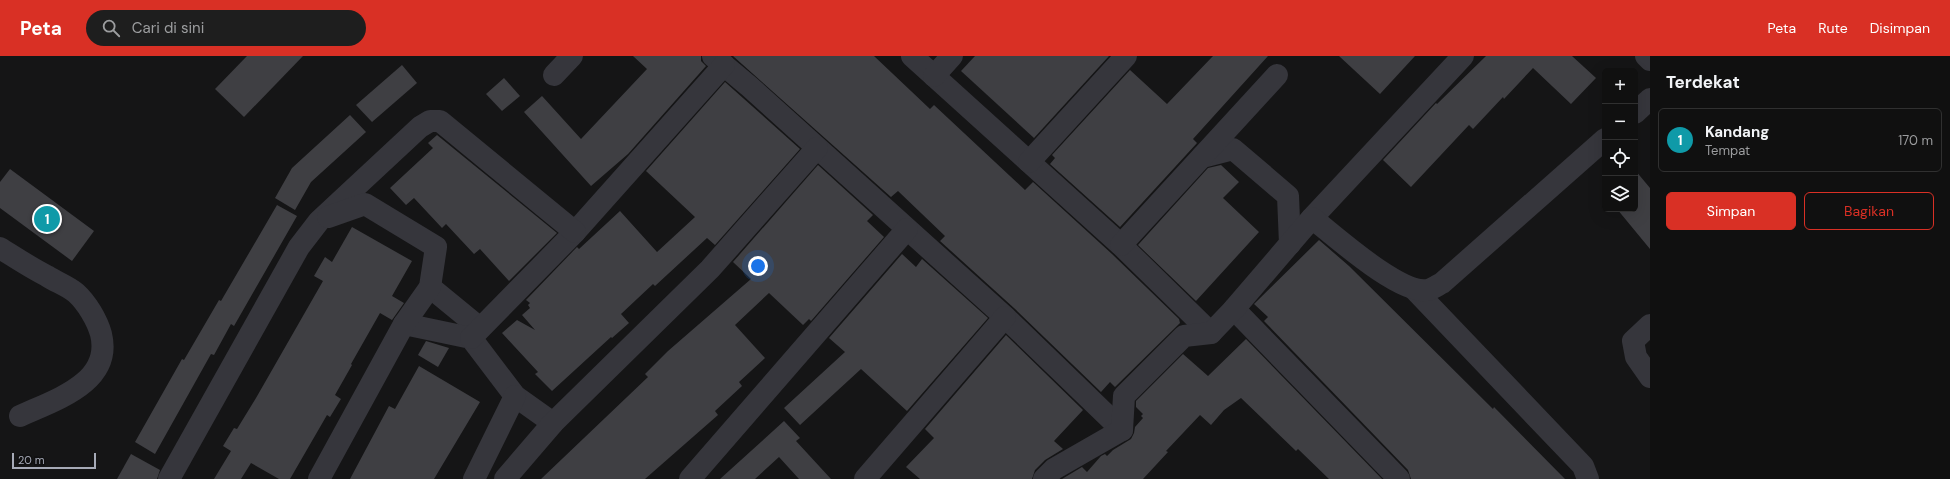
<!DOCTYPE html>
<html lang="id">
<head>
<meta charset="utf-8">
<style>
	body { margin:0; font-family:"DM Sans",sans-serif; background:#1e1e1e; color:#f1f3f6 }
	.controls { position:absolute; right:12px; top:12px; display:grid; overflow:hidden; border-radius:6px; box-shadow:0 4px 16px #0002 }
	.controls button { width:36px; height:36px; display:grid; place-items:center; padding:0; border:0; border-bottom:1px solid #303030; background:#101010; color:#f1f3f6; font:20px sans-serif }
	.scale { position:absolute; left:12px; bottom:10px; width:84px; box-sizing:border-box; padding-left:4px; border:2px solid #a6aab7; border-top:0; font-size:11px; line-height:14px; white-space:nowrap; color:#a6aab7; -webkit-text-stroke:3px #101011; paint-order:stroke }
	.you { position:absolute; left:758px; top:210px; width:14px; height:14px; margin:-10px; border:3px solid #fff; border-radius:50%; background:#1a73e8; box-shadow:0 0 0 6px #1a73e833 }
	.badge { display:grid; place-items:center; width:26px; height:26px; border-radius:50%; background:#d93025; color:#fff; font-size:13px; font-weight:700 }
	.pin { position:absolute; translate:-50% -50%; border:2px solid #fff; box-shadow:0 1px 4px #0006 }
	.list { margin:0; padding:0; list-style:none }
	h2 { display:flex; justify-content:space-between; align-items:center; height:52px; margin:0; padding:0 16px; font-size:17px }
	h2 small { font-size:13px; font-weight:400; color:#9c9d9f }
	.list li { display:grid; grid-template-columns:26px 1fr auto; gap:12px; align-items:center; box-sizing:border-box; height:64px; margin:0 8px 8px; padding:0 8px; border:1px solid #303030; border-radius:6px }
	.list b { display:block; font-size:15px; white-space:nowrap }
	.list p { margin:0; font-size:13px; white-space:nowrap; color:#9c9d9f }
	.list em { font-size:13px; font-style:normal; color:#9c9d9f }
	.actions { display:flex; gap:8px; padding:12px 16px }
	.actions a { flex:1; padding:9px 0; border:1px solid #d93025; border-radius:6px; text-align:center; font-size:14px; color:#d93025 }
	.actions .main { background:#d93025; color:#fff }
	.icon { flex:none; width:22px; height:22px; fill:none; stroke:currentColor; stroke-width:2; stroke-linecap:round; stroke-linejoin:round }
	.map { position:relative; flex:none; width:1650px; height:423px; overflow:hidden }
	header { display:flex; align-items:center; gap:24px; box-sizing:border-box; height:56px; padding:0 20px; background:#d93025; color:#fff }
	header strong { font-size:19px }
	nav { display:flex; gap:22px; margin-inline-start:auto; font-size:14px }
	.search { width:280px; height:36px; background:#1e1e1e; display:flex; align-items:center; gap:10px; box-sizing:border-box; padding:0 14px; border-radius:22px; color:#9c9d9f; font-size:15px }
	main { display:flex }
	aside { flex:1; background:#101010 }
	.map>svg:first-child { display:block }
	.building { fill:#3f3f43 }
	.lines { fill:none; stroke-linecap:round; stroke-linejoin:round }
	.street { stroke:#36363c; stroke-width:22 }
</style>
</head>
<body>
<header>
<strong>Peta</strong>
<div class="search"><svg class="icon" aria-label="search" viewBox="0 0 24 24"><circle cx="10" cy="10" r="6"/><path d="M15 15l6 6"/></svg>Cari di sini</div>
<nav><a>Peta</a><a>Rute</a><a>Disimpan</a></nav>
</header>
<main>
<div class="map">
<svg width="1650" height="423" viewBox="0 0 1650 423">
	<rect width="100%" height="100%" fill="#151516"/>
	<g class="building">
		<polygon points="247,0 303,0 244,61 215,33"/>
		<polygon points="633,0 701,0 701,5 706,10 628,98 591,130 524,56 542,40 581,83 647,13"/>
		<polygon points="733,0 874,0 930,53 934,49 1025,134 1033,126 1112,198 1179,263 1180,267 1115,331 1110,326 1101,336 1014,252 940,185 945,180 898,135 891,141"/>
		<polygon points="975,0 1109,0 1034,82 961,15"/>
		<polygon points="1213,0 1268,0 1193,83 1197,87 1120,171 1050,108 1055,102 1052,99 1130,14 1167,48"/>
		<polygon points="1339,0 1415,0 1380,38"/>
		<polygon points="1486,0 1572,0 1596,22 1571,48 1533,12 1504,43 1503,41 1473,73 1469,69 1411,131 1383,104 1436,47 1437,48"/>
		<polygon points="402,9 417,27 372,66 356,49"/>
		<polygon points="504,22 520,40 502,55 486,38"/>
		<polygon points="725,26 800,93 715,189 707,182 655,230 653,228 621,258 629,267 612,282 611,281 552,335 535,318 538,316 502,277 517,264 535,274 522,259 530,252 528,249 530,247 526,244 577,191 579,193 620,155 657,196 695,161 646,115"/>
		<polygon points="350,59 366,76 311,126 295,154 275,142 292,112"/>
		<polygon points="437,79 557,177 509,225 480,193 474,198 446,168 442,172 414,142 406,149 390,132 433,92 428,87"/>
		<polygon points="818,109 873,159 867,165 884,181 811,265 809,263 803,269 769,237 735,269 765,302 739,326 742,330 715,355 718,359 645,423 541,423 648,321 645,318 668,295 751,223 733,206"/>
		<polygon points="1221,109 1239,126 1223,142 1259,176 1196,245 1138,189 1208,112"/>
		<polygon points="10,113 94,175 72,205 0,152 0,126"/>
		<polygon points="1635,114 1650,132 1650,193 1617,153 1635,153"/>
		<polygon points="277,149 297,160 234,270 231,268 214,299 211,298 155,398 135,386 182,303 184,304 219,244 221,245"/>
		<polygon points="352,171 412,205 392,240 404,247 392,264 380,257 351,308 352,309 335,339 341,343 330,361 327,359 290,423 279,423 251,407 241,423 214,423 231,395 223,390 234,372 237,373 256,342 323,225 314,220 325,201 332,206"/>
		<polygon points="1319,184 1349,210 1493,353 1494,351 1565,423 1411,423 1408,414 1264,265 1268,261 1254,248"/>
		<polygon points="902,198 916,211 922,203 988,262 907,355 861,313 800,369 784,352 845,296 829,282"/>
		<polygon points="1006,279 1083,354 1054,385 1063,393 1045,404 1035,414 1032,423 920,423 906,411 934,382 925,373"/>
		<polygon points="1246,283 1382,423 1329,423 1298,393 1296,395 1241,342 1224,354 1211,369 1200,359 1166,395 1168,396 1143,423 1062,423 1082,411 1087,416 1101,400 1105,398 1107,400 1113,394 1131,383 1134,377 1135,371 1143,362 1141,360 1143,358 1136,351 1136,345 1183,298 1208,320"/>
		<polygon points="426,285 449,292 438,311 418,299"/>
		<polygon points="419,310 480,346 434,423 350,423 389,350 395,353"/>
		<polygon points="784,365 800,382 796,385 831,423 799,423 779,401 755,423 720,423"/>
		<polygon points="131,398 160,414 157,423 117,423"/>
	</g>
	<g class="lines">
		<g class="street">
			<polyline points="713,0 750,31 1005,261 1122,374"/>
			<polyline points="912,0 1121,189 1211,277"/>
			<polyline points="1646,0 1650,4"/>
			<polyline points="554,19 572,0"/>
			<polyline points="934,20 952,0"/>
			<polyline points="1635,57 1650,43"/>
			<polyline points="1202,101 1233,93 1288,140 1290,188"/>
			<polyline points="1029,106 1126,0"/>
			<polyline points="1312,162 1463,0"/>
			<polyline points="1121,189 1277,19"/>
			<path d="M 0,192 C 16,202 31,212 47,220 C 56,226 68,230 76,237 C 87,247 97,264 101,278 C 113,327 54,344 20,360"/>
			<polyline points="430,231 480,272"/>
			<polyline points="1414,233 1583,410 1588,423"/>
			<polyline points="1234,253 1399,423"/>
			<polyline points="404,268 471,282 515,340 553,367"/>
			<polyline points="1650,269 1633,285 1636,301 1650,321"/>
			<polyline points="471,282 575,176 724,9"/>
			<polyline points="169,423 299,191 319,165 420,71 430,65 440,65 575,176"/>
			<polyline points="319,423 404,268 430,231 436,191 365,148 328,161"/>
			<polyline points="474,423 515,340"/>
			<polyline points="505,423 553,367 710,213 817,92"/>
			<polyline points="690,423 907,173"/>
			<polyline points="865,423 1005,261"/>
			<path d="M 1044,423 L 1054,413 L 1122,374 L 1124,340 L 1184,280 L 1211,277 L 1234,253 L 1312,162 C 1335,180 1400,239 1428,234 C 1432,233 1438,229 1442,227 L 1605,83"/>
		</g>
	</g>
</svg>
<div class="controls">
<button>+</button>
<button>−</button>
<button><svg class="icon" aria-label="locate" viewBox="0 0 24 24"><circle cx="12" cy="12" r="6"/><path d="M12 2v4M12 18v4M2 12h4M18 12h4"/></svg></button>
<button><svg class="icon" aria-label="layers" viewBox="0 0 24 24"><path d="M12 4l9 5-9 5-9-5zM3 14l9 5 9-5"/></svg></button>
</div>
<div class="scale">20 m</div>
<div class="you"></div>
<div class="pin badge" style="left:47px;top:163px;background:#0f9aa8">1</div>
</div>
<aside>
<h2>Terdekat<small></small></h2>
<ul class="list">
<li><span class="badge" style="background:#0f9aa8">1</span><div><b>Kandang</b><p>Tempat</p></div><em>170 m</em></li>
</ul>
<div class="actions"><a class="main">Simpan</a><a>Bagikan</a></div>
</aside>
</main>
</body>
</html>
